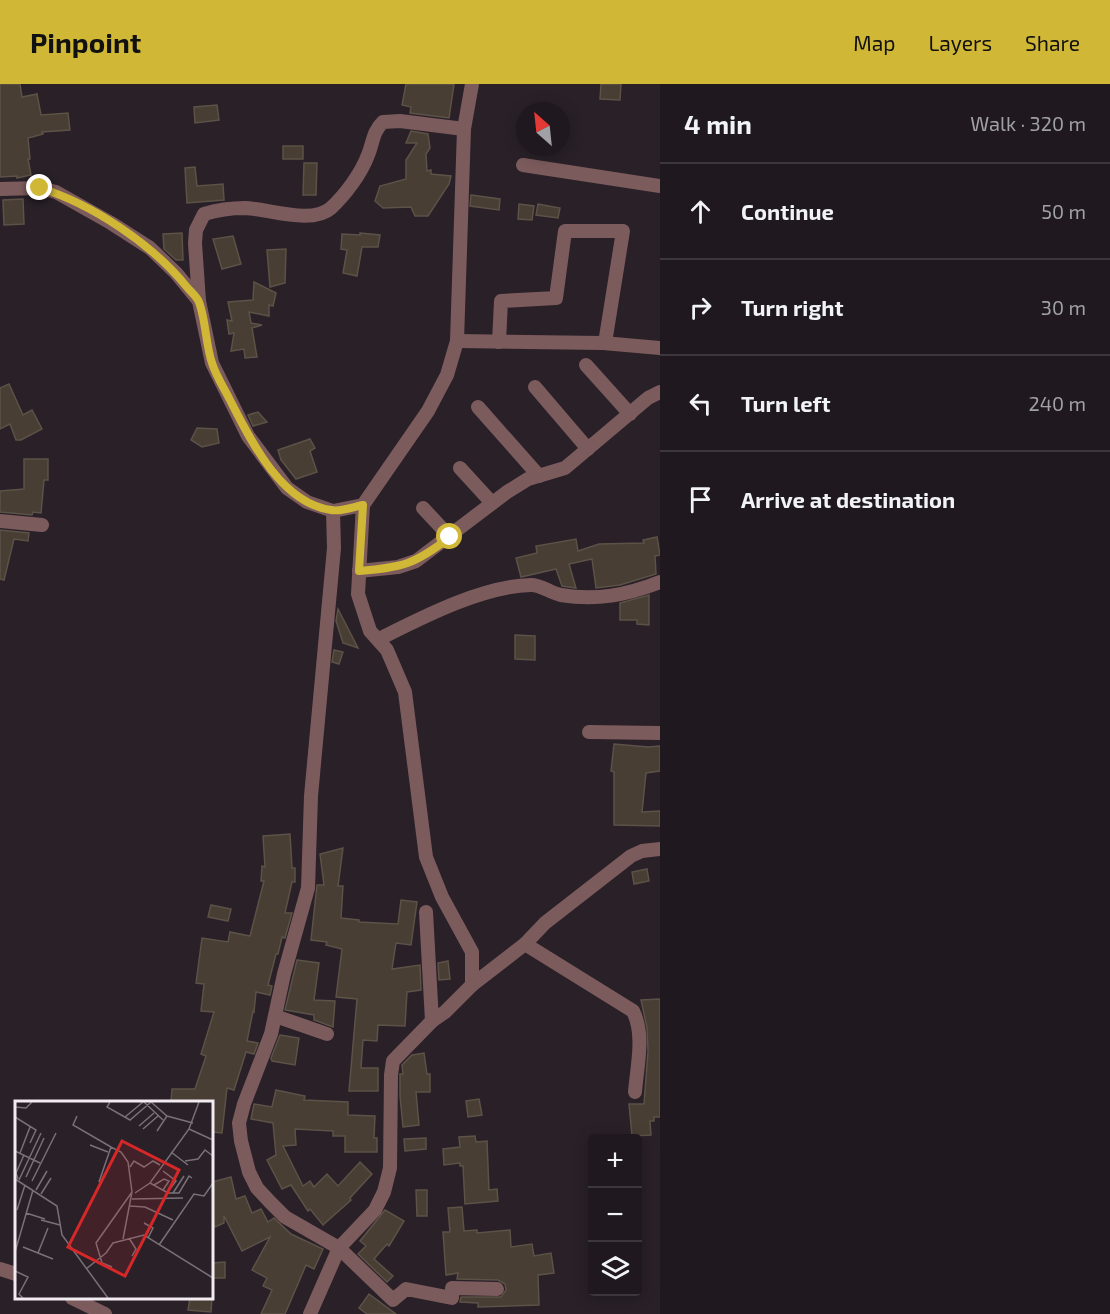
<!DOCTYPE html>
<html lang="en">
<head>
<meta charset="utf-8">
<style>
	body { margin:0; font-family:"Exo 2",sans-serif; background:#272127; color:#f1f3f6 }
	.controls { position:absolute; right:18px; bottom:18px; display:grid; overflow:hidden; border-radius:6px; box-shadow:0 3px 15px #0003 }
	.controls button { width:54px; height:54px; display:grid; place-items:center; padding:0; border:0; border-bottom:2px solid #3c373c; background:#1f181e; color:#f1f3f6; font:30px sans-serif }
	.compass { position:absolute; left:516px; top:18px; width:54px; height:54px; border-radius:50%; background:#1f181e; box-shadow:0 3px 15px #0003; rotate:333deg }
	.stop { position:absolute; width:18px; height:18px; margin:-14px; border:4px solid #d0b736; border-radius:50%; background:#fff }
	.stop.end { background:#d0b736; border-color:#fff; box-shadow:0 2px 6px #0008 }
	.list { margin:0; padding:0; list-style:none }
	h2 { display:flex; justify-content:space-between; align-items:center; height:78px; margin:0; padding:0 24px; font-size:26px }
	h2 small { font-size:20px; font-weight:400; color:#a1a0a4 }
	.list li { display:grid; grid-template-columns:39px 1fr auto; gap:18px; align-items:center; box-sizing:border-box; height:96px; padding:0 24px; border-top:2px solid #3c373c }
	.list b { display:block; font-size:22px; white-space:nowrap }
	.list em { font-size:20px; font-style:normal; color:#a1a0a4 }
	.icon { flex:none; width:33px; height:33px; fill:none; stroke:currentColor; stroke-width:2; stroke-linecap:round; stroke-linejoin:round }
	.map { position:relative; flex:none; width:660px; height:1230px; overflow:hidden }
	header { display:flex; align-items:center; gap:36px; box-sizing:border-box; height:84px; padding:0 30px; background:#d0b736; color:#111 }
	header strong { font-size:28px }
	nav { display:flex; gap:33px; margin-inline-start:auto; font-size:21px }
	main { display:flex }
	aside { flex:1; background:#1f181e }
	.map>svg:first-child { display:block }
	.building { fill:#483e34; stroke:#5c5247; stroke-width:1.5 }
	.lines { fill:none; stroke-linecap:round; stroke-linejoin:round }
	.minor { stroke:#7c5b5d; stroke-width:14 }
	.route { stroke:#d0b736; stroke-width:8 }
	.inset-road { fill:none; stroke:#797178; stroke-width:1.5 }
	.view { fill:#d62828; fill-opacity:0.15; stroke:#d62828; stroke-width:3 }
	.inset-edge { fill:none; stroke:#f2ebf1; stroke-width:3 }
</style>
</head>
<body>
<header>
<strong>Pinpoint</strong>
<nav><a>Map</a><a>Layers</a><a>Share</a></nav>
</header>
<main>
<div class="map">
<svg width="660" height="1230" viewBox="0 0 660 1230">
	<rect width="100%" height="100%" fill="#292028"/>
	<g class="building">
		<polygon points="0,0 20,0 22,13 37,10 41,31 68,29 70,46 42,48 43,50 28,54 30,75 28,75 31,91 17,94 17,92 0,93"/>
		<polygon points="406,0 454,0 449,34 410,29 411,23 402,21"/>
		<polygon points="601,0 621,0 620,16 600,15"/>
		<polygon points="217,21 219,36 195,39 194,23"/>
		<polygon points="411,47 428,50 430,64 426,70 427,87 431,86 431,90 451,92 449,100 428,132 415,132 411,123 383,124 375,117 380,102 406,95 406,76 417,59 406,59"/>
		<rect x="283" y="62" width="20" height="13"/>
		<polygon points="304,79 317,79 316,111 303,111"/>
		<polygon points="195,83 197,102 223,100 224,116 187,119 185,84"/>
		<polygon points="471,111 500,115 499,126 470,122"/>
		<polygon points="23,115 24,140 4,141 3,116"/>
		<polygon points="519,120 534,122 532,136 518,135"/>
		<polygon points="538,120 560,124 558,134 536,131"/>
		<polygon points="182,149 183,176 176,176 164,165 163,150"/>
		<polygon points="360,149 380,151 378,163 362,163 357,192 343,189 347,166 341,165 342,150 360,151"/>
		<polygon points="233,152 241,180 222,185 213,155"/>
		<polygon points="286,165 285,199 270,203 267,166"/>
		<polygon points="254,198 276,209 273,222 269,221 269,232 249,228 251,239 262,241 252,244 257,273 245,274 244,265 231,267 234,249 229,250 227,236 232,237 228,218 253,216"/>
		<polygon points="9,300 23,331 32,326 42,345 21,356 16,356 10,340 0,345 0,304"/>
		<polygon points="258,328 267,338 253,342 248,331"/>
		<polygon points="197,344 217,345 219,359 202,363 191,356"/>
		<polygon points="310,355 315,364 310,367 317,388 296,395 281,376 278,366"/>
		<polygon points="24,375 48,375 48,396 44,396 41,429 33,428 32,431 0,428 0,407 24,405"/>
		<polygon points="0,446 29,449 28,457 14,455 4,496 0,495"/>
		<polygon points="657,453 660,471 655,472 656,490 620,501 596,504 592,475 569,480 576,504 562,502 556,485 521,493 516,474 537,469 536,462 576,455 578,467 599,460 644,459 643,456"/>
		<polygon points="649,511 649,541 637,540 637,536 620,536 620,519"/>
		<polygon points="338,525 358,564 343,559 336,537"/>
		<polygon points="515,551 535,552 535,576 515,575"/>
		<polygon points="334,566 343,568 339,580 332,578"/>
		<polygon points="614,660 648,663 660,662 660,687 646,689 642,728 660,727 660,742 614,741 614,688 611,687"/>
		<polygon points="290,750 292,784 295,784 295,798 292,798 285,829 292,829 285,854 282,853 278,870 276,870 268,901 272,902 270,911 256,908 254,928 253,927 247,957 258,959 254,970 246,968 234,1006 227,1004 222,1049 212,1048 212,1018 171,1018 172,1005 195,1005 206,972 201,970 214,928 201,927 204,900 196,899 202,854 228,858 230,848 250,852 264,797 261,797 262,782 265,783 263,752"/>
		<polygon points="343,764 338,802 343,802 341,834 359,836 359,838 398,840 401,816 417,818 411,861 396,859 392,885 420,881 421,906 407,908 405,942 378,941 377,957 363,956 361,984 378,984 378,1007 349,1007 357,915 336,913 342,865 326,861 327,858 311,856 317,801 324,801 320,770"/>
		<polygon points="647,785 649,797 634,800 632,788"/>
		<polygon points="211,821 231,825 228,837 208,833"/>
		<polygon points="297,876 319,879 314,916 335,917 333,943 314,936 314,931 285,926"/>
		<polygon points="448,877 450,895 439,896 438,879"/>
		<polygon points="660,915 660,1033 654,1033 654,1037 650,1037 651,1051 632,1052 629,1020 644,1020 648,967 647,944 641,916"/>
		<polygon points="280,951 299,954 295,981 272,977 271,974"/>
		<polygon points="424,969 427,990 430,990 430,1008 416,1008 419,1041 403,1043 400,1012 400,990 403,990 402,981 412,971"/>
		<polygon points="276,1006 305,1012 304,1016 348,1018 348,1031 375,1032 374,1054 377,1054 377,1068 345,1068 345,1052 333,1052 333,1047 295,1045 296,1061 283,1062 303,1102 310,1097 314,1103 327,1090 338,1102 360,1078 372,1090 350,1114 351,1116 323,1141 310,1125 308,1127 291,1101 282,1105 267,1076 276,1071 273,1039 251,1035 254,1020 272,1023"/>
		<polygon points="479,1015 482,1031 468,1033 466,1017"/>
		<polygon points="475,1052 476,1058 487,1057 489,1106 497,1105 498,1117 465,1120 463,1082 460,1082 460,1079 444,1081 443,1065 460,1063 459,1053"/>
		<polygon points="426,1054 426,1065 405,1067 404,1055"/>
		<polygon points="231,1093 236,1115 245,1112 252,1129 261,1125 268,1138 274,1134 291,1150 323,1165 314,1185 306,1181 285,1230 261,1230 272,1206 263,1202 267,1194 252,1186 270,1153 242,1167 224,1132 224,1139 215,1143 212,1134 212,1098"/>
		<polygon points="416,1106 427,1106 427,1132 417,1132"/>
		<polygon points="462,1123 464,1147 477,1146 477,1149 510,1146 511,1163 532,1160 534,1172 551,1169 554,1189 538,1191 539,1221 478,1223 478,1219 460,1218 461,1213 501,1213 506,1206 505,1200 498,1196 457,1195 458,1189 446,1191 443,1148 450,1148 448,1124"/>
		<polygon points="385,1126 404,1137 389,1162 387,1160 374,1175 393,1192 387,1198 358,1170 366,1162 360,1157"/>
		<polygon points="225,1178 225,1194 212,1194 212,1179"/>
		<polygon points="369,1210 396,1230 367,1230 359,1224"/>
		<polygon points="190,1214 212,1214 211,1228 188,1226"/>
	</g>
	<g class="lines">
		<g class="minor">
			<polyline points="523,81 660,102"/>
			<polyline points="0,105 40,104 56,108 111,139 150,164 176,189 199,217 212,279 248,352 287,404 307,418 333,427"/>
			<path d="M 199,217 L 195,159 L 196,146 L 204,130 C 217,126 231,124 245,124 C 269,125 312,141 331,124 C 345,111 361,90 368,71 C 373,59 373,47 383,38 L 400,37 L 464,45"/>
			<polyline points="457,257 603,259 660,264"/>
			<polyline points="499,258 501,217 556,214 565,147 623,147 605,259"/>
			<polyline points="586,281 630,330"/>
			<polyline points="535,303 588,365"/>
			<polyline points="478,323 539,392"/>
			<polyline points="460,384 492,419"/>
			<polyline points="363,421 428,327 447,291 457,257 464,45 472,0"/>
			<polyline points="423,424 450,453"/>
			<polyline points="0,437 42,441"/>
			<polyline points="359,487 398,483 416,477 507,408 528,395 565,384 648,314 660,308"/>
			<path d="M 379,555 C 421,534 482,502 531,501 C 542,501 550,509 561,511 C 596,517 627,511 660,498"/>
			<polyline points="589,648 660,649"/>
			<polyline points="426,828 432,937"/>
			<path d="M 525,860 L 633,927 C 645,951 637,982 635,1008"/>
			<polyline points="472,901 472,868 442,813 426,773 405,608 387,566 370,547 358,510 363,421 333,427 334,464 311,712 308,804 284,890 271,950 244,1020 239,1039 241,1057 249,1088 257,1104 270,1118 285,1133 339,1164 393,1216 406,1205 452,1214 452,1204 497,1205"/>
			<polyline points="275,932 327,950"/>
			<polyline points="0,1185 16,1190"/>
			<polyline points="72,1214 105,1230"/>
			<polyline points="310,1230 339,1164 375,1126 384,1108 390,1084 391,991 393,977 432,937 445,928 472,901 525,860 545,839 631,772 642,767 660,765"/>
		</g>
	</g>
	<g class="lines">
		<path class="route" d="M 40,104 C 92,120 152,160 186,202 C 190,207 195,211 198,216 C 205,229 206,263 212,279 C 216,292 224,304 230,316 C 251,357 281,419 331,426 C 341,428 353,423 363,421 L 359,487 C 403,483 414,481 450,453"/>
	</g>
	<g transform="translate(15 1017)">
		<rect width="198" height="198" fill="#292028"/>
		<path class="inset-road" d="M 95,1 L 92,6 L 115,19 L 136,1M 129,1 L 148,19M 136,1 L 152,15 L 178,22M 0,6 L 11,7 L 17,1M 62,15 L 58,24 L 96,46M 0,16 L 21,29 L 15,42M 110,16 L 128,1M 124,25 L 139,12M 128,28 L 143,15M 174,28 L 198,39M 142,30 L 152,15M 75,44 L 93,51M 0,50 L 25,62M 156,51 L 173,64M 5,52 L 15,26M 170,60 L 183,58 L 190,49 L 198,55M 115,66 L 119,60 L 129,66 L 138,60 L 145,64M 148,70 L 161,80 L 152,92M 11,76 L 29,37M 0,78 L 42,105 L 47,134 L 93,197M 3,78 L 1,72 L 9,54M 4,79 L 26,32M 17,80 L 41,32M 84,81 L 96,46 L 106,51 L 113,61 L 117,91M 135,82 L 153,92 L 164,92 L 174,75 L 177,77M 139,84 L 149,78 L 154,80 L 148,89M 21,89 L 32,70M 120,92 L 135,82 L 174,28 L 184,1M 158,92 L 169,75M 26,93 L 36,77M 117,98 L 168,97M 115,105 L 130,106 L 158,119M 2,109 L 10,84M 11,112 L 30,118M 26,119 L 45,124M 129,122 L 138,127 L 133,137M 114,137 L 121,148 L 117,155M 144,144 L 179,93 L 189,95 L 198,82M 8,146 L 38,158M 0,151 L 18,89M 23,152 L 33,127M 97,166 L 87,162 L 81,142 L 117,91 L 108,138M 71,168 L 91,152 L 98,142 L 129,134 L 198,177M 0,170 L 13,176 L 4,193 L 8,197"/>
		<path class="view" d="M 107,40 L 164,69 L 110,175 L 53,146 Z"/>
		<rect width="198" height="198" class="inset-edge"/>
	</g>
</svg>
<div class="controls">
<button>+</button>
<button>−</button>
<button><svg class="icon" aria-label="layers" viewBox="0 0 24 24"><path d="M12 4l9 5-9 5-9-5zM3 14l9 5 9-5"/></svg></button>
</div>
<svg class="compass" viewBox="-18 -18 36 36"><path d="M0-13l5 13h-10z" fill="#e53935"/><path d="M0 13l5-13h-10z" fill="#a1a0a4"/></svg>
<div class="stop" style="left:450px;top:453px"></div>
<div class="stop end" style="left:40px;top:104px"></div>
</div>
<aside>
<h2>4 min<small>Walk · 320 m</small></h2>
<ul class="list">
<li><svg class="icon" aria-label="ahead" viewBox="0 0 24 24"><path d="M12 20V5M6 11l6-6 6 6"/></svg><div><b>Continue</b></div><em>50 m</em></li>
<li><svg class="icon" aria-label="right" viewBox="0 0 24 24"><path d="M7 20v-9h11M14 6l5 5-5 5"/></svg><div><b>Turn right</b></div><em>30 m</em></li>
<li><svg class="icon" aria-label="left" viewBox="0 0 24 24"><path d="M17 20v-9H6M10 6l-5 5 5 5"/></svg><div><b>Turn left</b></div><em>240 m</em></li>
<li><svg class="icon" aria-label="arrive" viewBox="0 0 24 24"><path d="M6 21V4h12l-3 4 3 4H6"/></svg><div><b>Arrive at destination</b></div></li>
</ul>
</aside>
</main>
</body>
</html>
